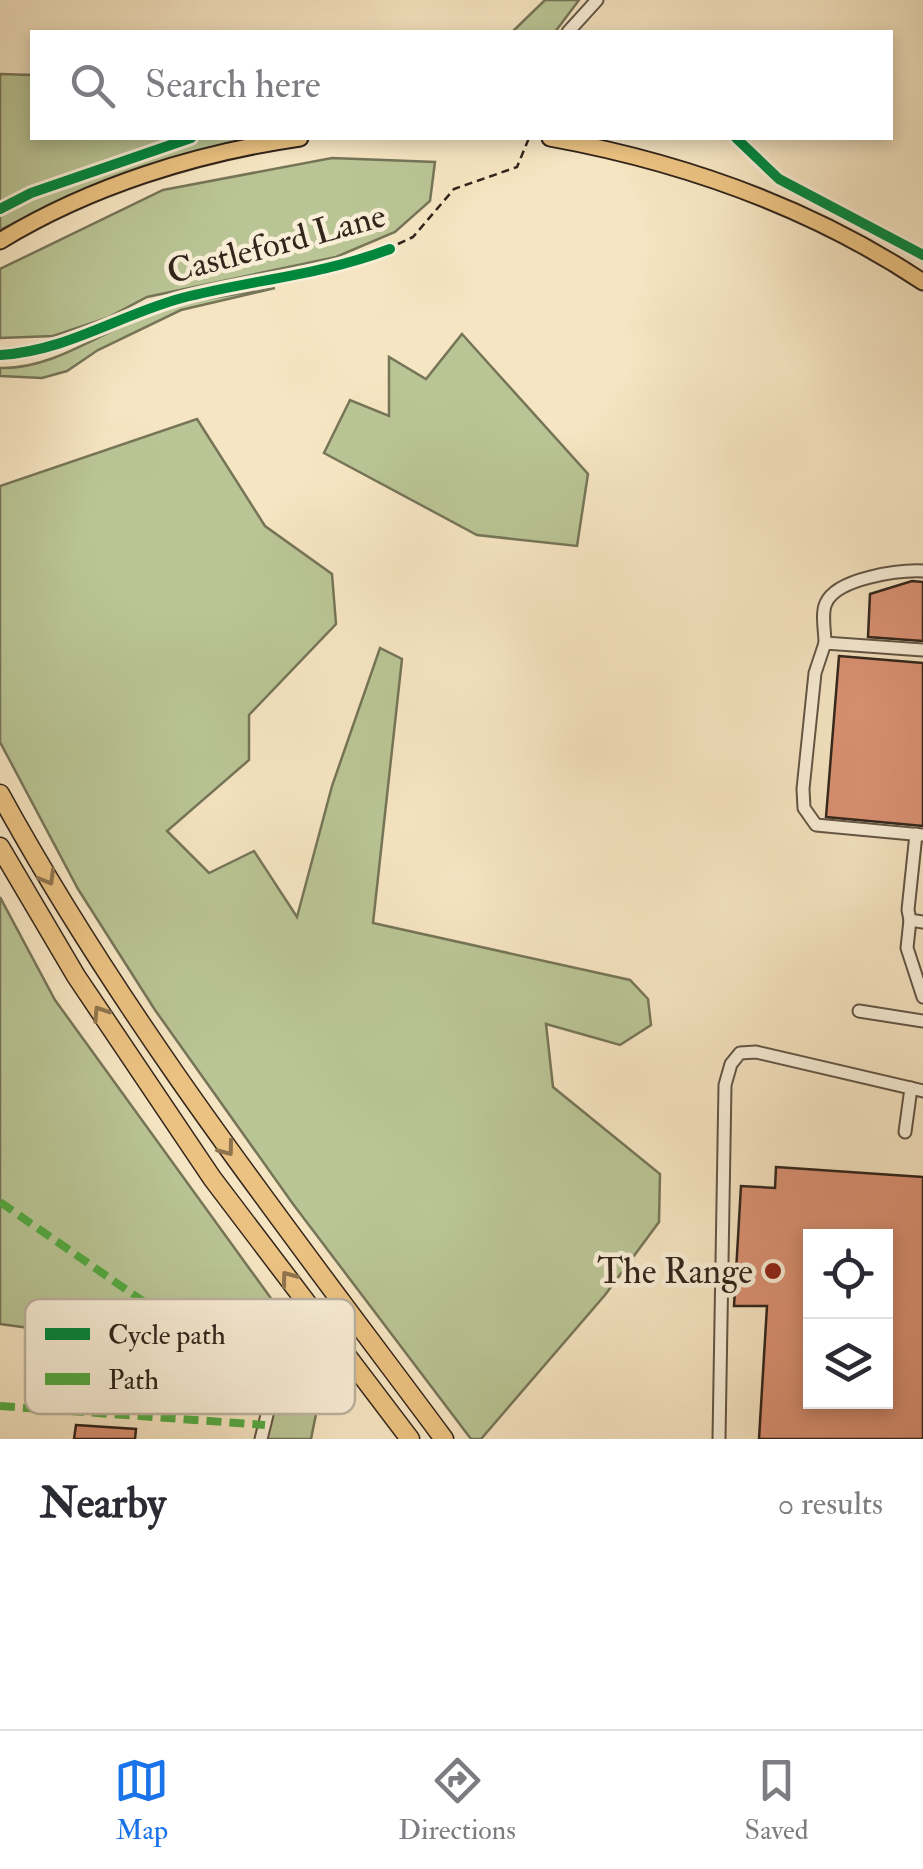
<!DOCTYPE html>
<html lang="en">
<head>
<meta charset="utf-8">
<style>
	body { margin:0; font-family:"IM FELL Double Pica",serif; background:#f7f7f7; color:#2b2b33 }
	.controls { position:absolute; right:30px; bottom:30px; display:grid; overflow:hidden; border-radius:0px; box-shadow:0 5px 15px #0003 }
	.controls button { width:90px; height:90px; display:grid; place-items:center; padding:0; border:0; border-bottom:2px solid #e1e1e2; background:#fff; color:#2b2b33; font:50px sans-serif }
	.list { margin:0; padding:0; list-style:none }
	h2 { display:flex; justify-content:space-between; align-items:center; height:130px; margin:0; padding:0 40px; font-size:42px }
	h2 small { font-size:32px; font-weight:400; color:#7c7c81 }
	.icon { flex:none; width:55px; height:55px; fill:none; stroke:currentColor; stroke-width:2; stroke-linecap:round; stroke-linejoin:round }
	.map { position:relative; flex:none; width:923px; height:1439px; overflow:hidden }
	.search { position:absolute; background:#fff; box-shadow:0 5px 15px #0003; left:30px; right:30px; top:30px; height:110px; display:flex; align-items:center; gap:25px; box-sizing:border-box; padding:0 35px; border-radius:0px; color:#7c7c81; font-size:38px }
	.sheet { height:290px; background:#fff }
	nav { display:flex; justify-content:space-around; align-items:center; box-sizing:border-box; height:140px; border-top:2px solid #e1e1e2; background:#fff; font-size:28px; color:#7c7c81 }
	nav a { display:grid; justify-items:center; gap:5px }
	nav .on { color:#1a73e8 }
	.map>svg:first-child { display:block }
	.green { fill:#bac595; stroke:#767558; stroke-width:2.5 }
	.building { fill:#da9173; stroke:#32251b; stroke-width:2.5; fill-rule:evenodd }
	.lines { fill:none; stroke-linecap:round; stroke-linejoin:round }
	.minor-casing { stroke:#635545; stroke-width:15 }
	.major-casing { stroke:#32251b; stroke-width:19 }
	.highway-casing { stroke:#32251b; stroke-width:21 }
	.path { stroke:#32251b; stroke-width:2.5; stroke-dasharray:8 5; stroke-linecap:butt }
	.minor { stroke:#f9eed7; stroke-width:11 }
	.major { stroke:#ebc281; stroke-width:15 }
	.highway { stroke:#ebc281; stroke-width:18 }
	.quiet { stroke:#54aa43; stroke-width:8; stroke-dasharray:15 8; stroke-linecap:butt }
	.cycleway-casing { stroke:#f9eed7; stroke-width:16 }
	.cycleway { stroke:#00873e; stroke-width:10 }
	.oneway { stroke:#8e744e }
	.poi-dot { fill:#8f2418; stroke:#f9eed7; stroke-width:4 }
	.labels { text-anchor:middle; stroke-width:9; stroke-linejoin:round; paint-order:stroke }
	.street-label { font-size:35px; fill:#32251b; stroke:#f9eed7 }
	.poi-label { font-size:35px; fill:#32251b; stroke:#f9eed7; text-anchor:end }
	.key { fill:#f9eed7; stroke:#bdb29f; stroke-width:2.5 }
	.key-label { font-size:28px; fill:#32251b }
</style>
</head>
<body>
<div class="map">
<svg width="923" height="1439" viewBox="0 0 923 1439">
	<rect width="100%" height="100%" fill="#f6e5c2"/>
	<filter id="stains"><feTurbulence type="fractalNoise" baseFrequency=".002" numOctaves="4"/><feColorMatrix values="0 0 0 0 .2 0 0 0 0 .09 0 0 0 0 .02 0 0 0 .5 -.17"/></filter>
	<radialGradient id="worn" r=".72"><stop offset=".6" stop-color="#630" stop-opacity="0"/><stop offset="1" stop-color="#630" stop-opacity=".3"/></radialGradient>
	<g class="green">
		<polygon points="545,0 579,0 555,32 512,32"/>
		<path d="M 0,74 L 32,75 L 32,138 L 247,138 C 161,162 80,190 0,230 Z"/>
		<polygon points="332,158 435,162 430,201 395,232 336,257 147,297 107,318 53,336 0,338 0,269 163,190"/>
		<path d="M 275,288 L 181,310 L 98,350 L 67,371 L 42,378 L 0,376 L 0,368 C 56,370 109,326 160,310 C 197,299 237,294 275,288 Z"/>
		<polygon points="462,334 588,474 577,546 477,535 324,453 350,400 389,416 389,357 426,379"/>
		<polygon points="197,419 265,526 332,574 336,624 249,715 249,760 167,831 209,873 254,851 297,917 332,786 380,648 402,659 373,923 630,980 648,999 651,1025 620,1045 546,1024 553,1087 660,1174 659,1222 605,1295 481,1439 471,1439 293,1204 155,1010 78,889 0,742 0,486"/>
		<polygon points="0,897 55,1000 351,1409 320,1394 311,1439 260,1439 276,1380 219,1354 0,1324"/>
	</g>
	<g class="building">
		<polygon points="912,581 923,582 923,641 868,637 870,594"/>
		<polygon points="839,656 923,663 923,826 826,817"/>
		<path d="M 776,1167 L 923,1177 L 923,1439 L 759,1439 L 767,1306 L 734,1306 L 741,1186 L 775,1188 ZM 810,1236 L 886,1236 L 886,1402 L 810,1402 Z"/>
		<polygon points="76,1425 136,1429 135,1439 74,1439"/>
	</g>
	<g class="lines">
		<g class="minor-casing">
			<g id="minor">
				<polyline points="568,32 597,0"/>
				<path d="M 0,355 C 67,351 119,315 182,298 C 251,280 322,275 390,249"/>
				<path d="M 825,643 C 825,631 821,613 826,603 C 837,578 899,570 923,571"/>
				<polyline points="923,650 825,643 815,673 803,789 804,808 816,825 923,835"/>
				<polyline points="916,834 908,910 910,920 923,922"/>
				<polyline points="910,920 907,948 923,997"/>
				<polyline points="859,1011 923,1021"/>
				<polyline points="905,1132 911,1088"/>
				<polyline points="261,1439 276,1379"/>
				<polyline points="719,1439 725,1085 731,1064 740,1053 756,1052 923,1091"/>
			</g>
		</g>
		<g class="major-casing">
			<g id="major">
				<path d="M 550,138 C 682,162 810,207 923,282"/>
				<path d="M 0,241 C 90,186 197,153 300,138"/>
			</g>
		</g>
		<g class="highway-casing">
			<g id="highway">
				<path d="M 0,794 C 126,1024 288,1229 444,1439"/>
				<polyline points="0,847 76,976 212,1178 410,1439"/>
			</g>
		</g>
		<polyline class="path" points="398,244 413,237 454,189 517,167 529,138"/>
		<use href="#minor" class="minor"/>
		<use href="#major" class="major"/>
		<use href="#highway" class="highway"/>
		<g class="quiet">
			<polyline points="0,1202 219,1354 276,1379"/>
			<polyline points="0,1406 265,1425"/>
		</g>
		<g class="cycleway-casing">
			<g id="cycleway">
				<polyline points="736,138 779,179 923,255"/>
				<polyline points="0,209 31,193 191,138"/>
				<path d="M 0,355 C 67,351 119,315 182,298 C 251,280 322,275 390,249"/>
			</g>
		</g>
		<use href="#cycleway" class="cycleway"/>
	</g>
	<defs><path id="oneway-chevron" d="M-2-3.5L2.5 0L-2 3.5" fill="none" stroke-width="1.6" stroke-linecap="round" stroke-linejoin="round" transform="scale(2.5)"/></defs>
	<g class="oneway">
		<use href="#oneway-chevron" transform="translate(48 878) rotate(60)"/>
		<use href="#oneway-chevron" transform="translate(100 1013) rotate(-123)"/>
		<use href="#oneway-chevron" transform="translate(227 1149) rotate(53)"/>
		<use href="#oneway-chevron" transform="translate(288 1278) rotate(-127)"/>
	</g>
	<circle class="poi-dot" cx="773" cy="1271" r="10"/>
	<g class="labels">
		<g class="street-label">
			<text transform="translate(276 243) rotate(-15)" y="12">Castleford Lane</text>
		</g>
		<g class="poi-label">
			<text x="753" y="1283">The Range</text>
		</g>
	</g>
	<rect x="25" y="1299" width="330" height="115" rx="15" class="key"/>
	<rect x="45" y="1328" width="45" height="12" fill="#00873e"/>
	<rect x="45" y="1373" width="45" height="12" fill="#54aa43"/>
	<g class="key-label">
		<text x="108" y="1344">Cycle path</text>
		<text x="108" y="1389">Path</text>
	</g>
	<rect width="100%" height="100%" filter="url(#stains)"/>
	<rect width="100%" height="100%" fill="url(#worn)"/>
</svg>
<div class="controls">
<button><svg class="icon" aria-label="locate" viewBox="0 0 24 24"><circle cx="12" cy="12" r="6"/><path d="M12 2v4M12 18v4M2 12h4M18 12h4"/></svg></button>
<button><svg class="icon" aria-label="layers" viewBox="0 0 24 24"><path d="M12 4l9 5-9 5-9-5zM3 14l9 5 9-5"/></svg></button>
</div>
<div class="search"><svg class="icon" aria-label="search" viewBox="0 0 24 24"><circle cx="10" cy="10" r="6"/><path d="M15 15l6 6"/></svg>Search here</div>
</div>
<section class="sheet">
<h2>Nearby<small>0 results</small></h2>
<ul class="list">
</ul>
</section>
<nav>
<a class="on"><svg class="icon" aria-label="map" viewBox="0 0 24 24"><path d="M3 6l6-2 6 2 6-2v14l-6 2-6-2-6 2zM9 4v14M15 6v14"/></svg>Map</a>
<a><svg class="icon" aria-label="directions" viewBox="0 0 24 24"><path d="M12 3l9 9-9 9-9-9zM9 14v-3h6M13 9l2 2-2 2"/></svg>Directions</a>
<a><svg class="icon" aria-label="saved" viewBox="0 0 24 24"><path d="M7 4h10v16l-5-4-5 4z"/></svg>Saved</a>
</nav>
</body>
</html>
